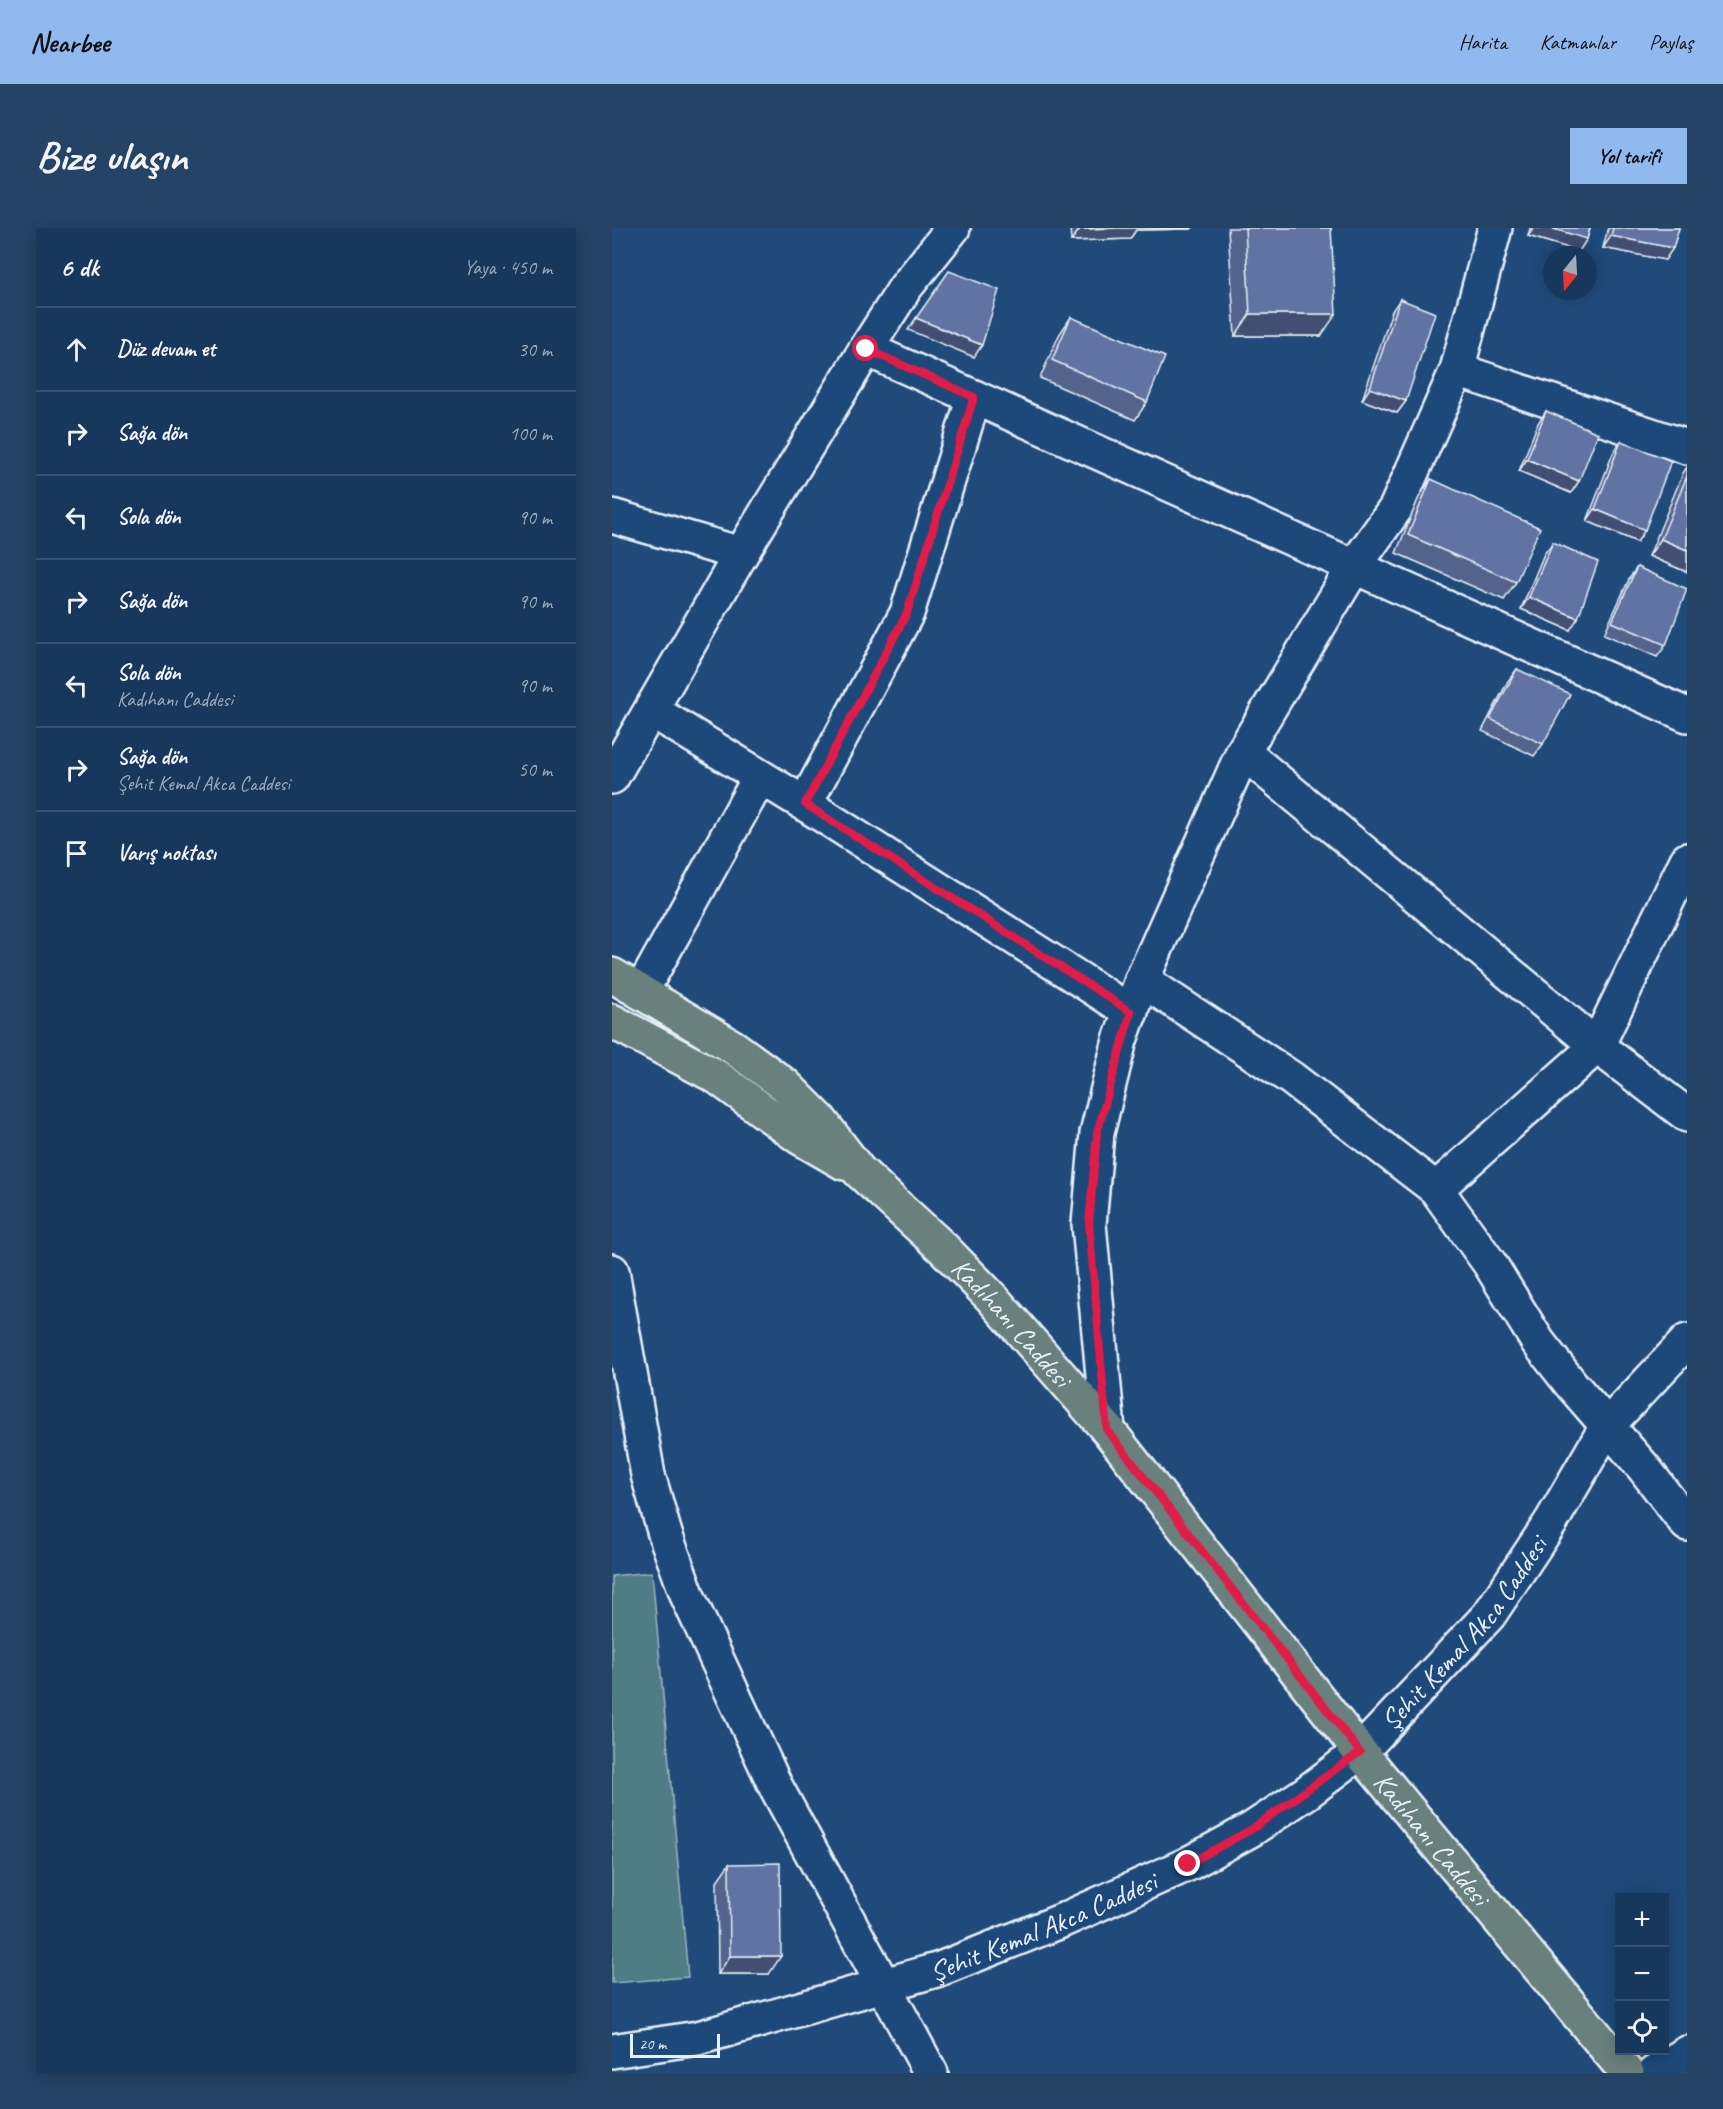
<!DOCTYPE html>
<html lang="tr">
<head>
<meta charset="utf-8">
<style>
	body { margin:0; font-family:Caveat,sans-serif; background:#244365; color:#f1f3f6 }
	.controls { position:absolute; right:18px; bottom:18px; display:grid; overflow:hidden; border-radius:0px; box-shadow:0 3px 15px #0003 }
	.controls button { width:54px; height:54px; display:grid; place-items:center; padding:0; border:0; border-bottom:2px solid #365272; background:#17385c; color:#f1f3f6; font:30px sans-serif }
	.compass { position:absolute; left:931px; top:18px; width:54px; height:54px; border-radius:50%; background:#17385c; box-shadow:0 3px 15px #0003; rotate:198deg }
	.scale { position:absolute; left:18px; bottom:15px; width:90px; box-sizing:border-box; padding-left:6px; border:3px solid #e8f1f8; border-top:0; font-size:16px; line-height:21px; white-space:nowrap; color:#e8f1f8; -webkit-text-stroke:4px #1f4a7a; paint-order:stroke }
	.stop { position:absolute; width:18px; height:18px; margin:-14px; border:4px solid #e11d48; border-radius:50%; background:#fff }
	.stop.end { background:#e11d48; border-color:#fff; box-shadow:0 2px 6px #0008 }
	.list { margin:0; padding:0; list-style:none }
	h2 { display:flex; justify-content:space-between; align-items:center; height:78px; margin:0; padding:0 24px; font-size:26px }
	h2 small { font-size:20px; font-weight:400; color:#9eacbb }
	.list li { display:grid; grid-template-columns:39px 1fr auto; gap:18px; align-items:center; box-sizing:border-box; height:84px; padding:0 24px; border-top:2px solid #365272 }
	.list b { display:block; font-size:22px; white-space:nowrap }
	.list p { margin:0; font-size:20px; white-space:nowrap; color:#9eacbb }
	.list em { font-size:20px; font-style:normal; color:#9eacbb }
	.icon { flex:none; width:33px; height:33px; fill:none; stroke:currentColor; stroke-width:2; stroke-linecap:round; stroke-linejoin:round }
	.map { position:relative; flex:none; width:1075px; height:1845px; overflow:hidden; border-radius:0px }
	header { display:flex; align-items:center; gap:36px; box-sizing:border-box; height:84px; padding:0 30px; background:#90b9f0; color:#111 }
	header strong { font-size:28px }
	nav { display:flex; gap:33px; margin-inline-start:auto; font-size:21px }
	.intro { display:flex; align-items:center; justify-content:space-between; box-sizing:border-box; height:144px; padding:0 36px }
	h1 { margin:0; font-size:42px }
	.button { padding:15px 27px; border-radius:0px; background:#90b9f0; color:#111; font-size:21px; font-weight:700 }
	main { display:flex; gap:36px; padding:0 36px }
	aside { flex:1; background:#17385c; border-radius:0px; box-shadow:0 3px 15px #0003 }
	.map>svg:first-child { display:block }
	.green { fill:#507c85; stroke:#9cb6be; stroke-width:1.5 }
	.lines { fill:none; stroke-linecap:round; stroke-linejoin:round }
	.minor-casing { stroke:#e8f1f8; stroke-width:38 }
	.major-casing { stroke:#e8f1f8; stroke-width:38 }
	.minor { stroke:#1f4a7a; stroke-width:33 }
	.major { stroke:#6a807d; stroke-width:33 }
	.wall { fill:#53638c; stroke:#e8f1f8; stroke-width:1.5 }
	.shaded-wall { fill:#435072; stroke:#e8f1f8; stroke-width:1.5 }
	.building { fill:#6073a3; stroke:#e8f1f8; stroke-width:1.5 }
	.route { stroke:#e11d48; stroke-width:8 }
	.labels { text-anchor:middle; stroke-width:4.5; stroke-linejoin:round; paint-order:stroke }
	.street-label { font-size:28px; fill:#e8f1f8; stroke:#1f4a7a }
</style>
</head>
<body>
<header>
<strong>Nearbee</strong>
<nav><a>Harita</a><a>Katmanlar</a><a>Paylaş</a></nav>
</header>
<div class="intro"><h1>Bize ulaşın</h1><a class="button">Yol tarifi</a></div>
<main>
<aside>
<h2>6 dk<small>Yaya · 450 m</small></h2>
<ul class="list">
<li><svg class="icon" aria-label="ahead" viewBox="0 0 24 24"><path d="M12 20V5M6 11l6-6 6 6"/></svg><div><b>Düz devam et</b></div><em>30 m</em></li>
<li><svg class="icon" aria-label="right" viewBox="0 0 24 24"><path d="M7 20v-9h11M14 6l5 5-5 5"/></svg><div><b>Sağa dön</b></div><em>100 m</em></li>
<li><svg class="icon" aria-label="left" viewBox="0 0 24 24"><path d="M17 20v-9H6M10 6l-5 5 5 5"/></svg><div><b>Sola dön</b></div><em>90 m</em></li>
<li><svg class="icon" aria-label="right" viewBox="0 0 24 24"><path d="M7 20v-9h11M14 6l5 5-5 5"/></svg><div><b>Sağa dön</b></div><em>90 m</em></li>
<li><svg class="icon" aria-label="left" viewBox="0 0 24 24"><path d="M17 20v-9H6M10 6l-5 5 5 5"/></svg><div><b>Sola dön</b><p>Kadıhanı Caddesi</p></div><em>90 m</em></li>
<li><svg class="icon" aria-label="right" viewBox="0 0 24 24"><path d="M7 20v-9h11M14 6l5 5-5 5"/></svg><div><b>Sağa dön</b><p>Şehit Kemal Akca Caddesi</p></div><em>50 m</em></li>
<li><svg class="icon" aria-label="arrive" viewBox="0 0 24 24"><path d="M6 21V4h12l-3 4 3 4H6"/></svg><div><b>Varış noktası</b></div></li>
</ul>
</aside>
<div class="map">
<svg width="1075" height="1845" viewBox="0 0 1075 1845">
	<rect width="100%" height="100%" fill="#1f4a7a"/>
	<filter id="ink" filterUnits="userSpaceOnUse"><feTurbulence type="fractalNoise" baseFrequency=".0167" numOctaves="2"/><feDisplacementMap in="SourceGraphic" scale="12" xChannelSelector="R" yChannelSelector="G"/><feConvolveMatrix kernelMatrix="1 2 1 2 8 2 1 2 1" color-interpolation-filters="sRGB"/></filter>
	<g filter="url(#ink)">
		<polygon class="green" points="40,1344 76,1749 0,1755 0,1348"/>
		<g class="lines">
			<g class="minor-casing">
				<g id="minor">
					<polyline points="254,121 1075,487"/>
					<polyline points="845,142 1075,219"/>
					<polyline points="0,288 129,326"/>
					<polyline points="39,482 193,576 519,784"/>
					<polyline points="631,524 985,818 1075,887"/>
					<polyline points="0,549 129,326 254,121 293,60 341,0"/>
					<polyline points="193,576 295,385 362,169"/>
					<polyline points="530,752 679,850 824,961 878,1036 926,1114 959,1156 1032,1240 1075,1296"/>
					<polyline points="29,764 148,549"/>
					<polyline points="824,961 985,818 1075,632"/>
					<polyline points="0,1043 36,1247 53,1306 76,1369 163,1557 319,1845"/>
					<polyline points="496,1202 477,996 485,905 508,812 530,752 631,524 742,339 784,280 845,142 883,0"/>
					<path id="s1" d="M 0,1823 L 86,1810 L 328,1741 L 449,1693 L 576,1636 L 640,1601 L 694,1565 L 748,1524 L 877,1387 L 939,1294 L 995,1198 L 1075,1113"/>
					<polyline points="1042,1845 1075,1825"/>
				</g>
			</g>
			<g class="major-casing">
				<g id="major">
					<path id="s2" d="M 0,747 L 121,819 L 173,857 L 208,892 L 247,943 L 332,1021 L 381,1071 L 496,1202 L 748,1524 L 1015,1845"/>
					<polyline points="0,793 105,849 187,909 232,935"/>
				</g>
			</g>
			<use href="#minor" class="minor"/>
			<use href="#major" class="major"/>
		</g>
		<g class="wall">
			<polygon points="458,0 580,0 579,1 524,2 518,11 459,13"/>
			<polygon points="616,0 719,0 709,108 623,108"/>
			<polygon points="918,0 978,0 975,11 967,23 916,8"/>
			<polygon points="996,0 1067,0 1061,20 1053,32 991,20"/>
			<polygon points="788,71 794,173 785,185 750,172 780,83"/>
			<polygon points="459,89 535,174 523,192 428,150 447,107"/>
			<polygon points="934,183 967,253 959,265 907,243 926,195"/>
			<polygon points="1009,213 1025,314 975,293 1001,225"/>
			<polygon points="1075,239 1075,344 1037,328 1071,245"/>
			<polygon points="819,251 904,354 892,372 784,325 807,269"/>
			<polygon points="941,314 958,402 909,381 932,326"/>
			<polygon points="1025,339 1054,417 1045,429 992,406 1017,351"/>
			<polygon points="905,441 931,516 922,528 870,503 896,453"/>
			<polygon points="117,1636 157,1746 106,1746 105,1653"/>
		</g>
		<g class="shaded-wall">
			<polygon points="503,0 580,0 579,1 524,2 518,11 459,13 468,1"/>
			<polygon points="922,0 939,0 975,11 967,23 916,8"/>
			<polygon points="999,8 1061,20 1053,32 991,20"/>
			<polygon points="638,86 724,86 709,108 623,108"/>
			<polygon points="304,90 370,117 362,129 296,102"/>
			<polygon points="758,160 794,173 785,185 750,172"/>
			<polygon points="915,231 967,253 959,265 907,243"/>
			<polygon points="983,281 1033,302 1025,314 975,293"/>
			<polygon points="1049,311 1075,322 1075,344 1037,328"/>
			<polygon points="917,369 966,390 958,402 909,381"/>
			<polygon points="118,1728 169,1728 157,1746 106,1746"/>
		</g>
		<g class="building">
			<polygon points="467,0 503,0 468,1"/>
			<polygon points="633,0 719,0 724,86 638,86"/>
			<polygon points="939,0 978,0 975,11"/>
			<polygon points="1001,0 1067,0 1061,20 999,8"/>
			<polygon points="337,43 387,62 370,117 304,90"/>
			<polygon points="788,71 823,85 794,173 758,160"/>
			<polygon points="459,89 553,129 535,174 440,132"/>
			<polygon points="934,183 986,205 967,253 915,231"/>
			<polygon points="1009,213 1059,233 1033,302 983,281"/>
			<polygon points="1075,248 1075,322 1049,311"/>
			<polygon points="819,251 928,300 904,354 796,307"/>
			<polygon points="941,314 986,334 966,390 917,369"/>
			<polygon points="1025,339 1075,361 1054,417 1000,394"/>
			<polygon points="905,441 958,466 931,516 878,491"/>
			<polygon points="168,1635 169,1728 118,1728 117,1636"/>
		</g>
	</g>
	<g class="lines" filter="url(#ink)">
		<polyline class="route" points="254,121 362,169 295,385 193,576 519,784 485,905 477,996 495,1202 748,1524 640,1601 576,1636"/>
	</g>
	<g class="labels">
		<g class="street-label">
			<text dy="10" stroke="none"><textPath href="#s2" startOffset="534">Kadıhanı Caddesi</textPath></text>
			<text dy="10" stroke="none"><textPath href="#s1" startOffset="972">Şehit Kemal Akca Caddesi</textPath></text>
			<text dy="10" stroke="none"><textPath href="#s2" startOffset="1200">Kadıhanı Caddesi</textPath></text>
			<text dy="10" stroke="none"><textPath href="#s1" startOffset="450">Şehit Kemal Akca Caddesi</textPath></text>
		</g>
	</g>
</svg>
<div class="controls">
<button>+</button>
<button>−</button>
<button><svg class="icon" aria-label="locate" viewBox="0 0 24 24"><circle cx="12" cy="12" r="6"/><path d="M12 2v4M12 18v4M2 12h4M18 12h4"/></svg></button>
</div>
<svg class="compass" viewBox="-18 -18 36 36"><path d="M0-13l5 13h-10z" fill="#e53935"/><path d="M0 13l5-13h-10z" fill="#9eacbb"/></svg>
<div class="scale">20 m</div>
<div class="stop" style="left:254px;top:121px"></div>
<div class="stop end" style="left:576px;top:1636px"></div>
</div>
</main>
</body>
</html>
